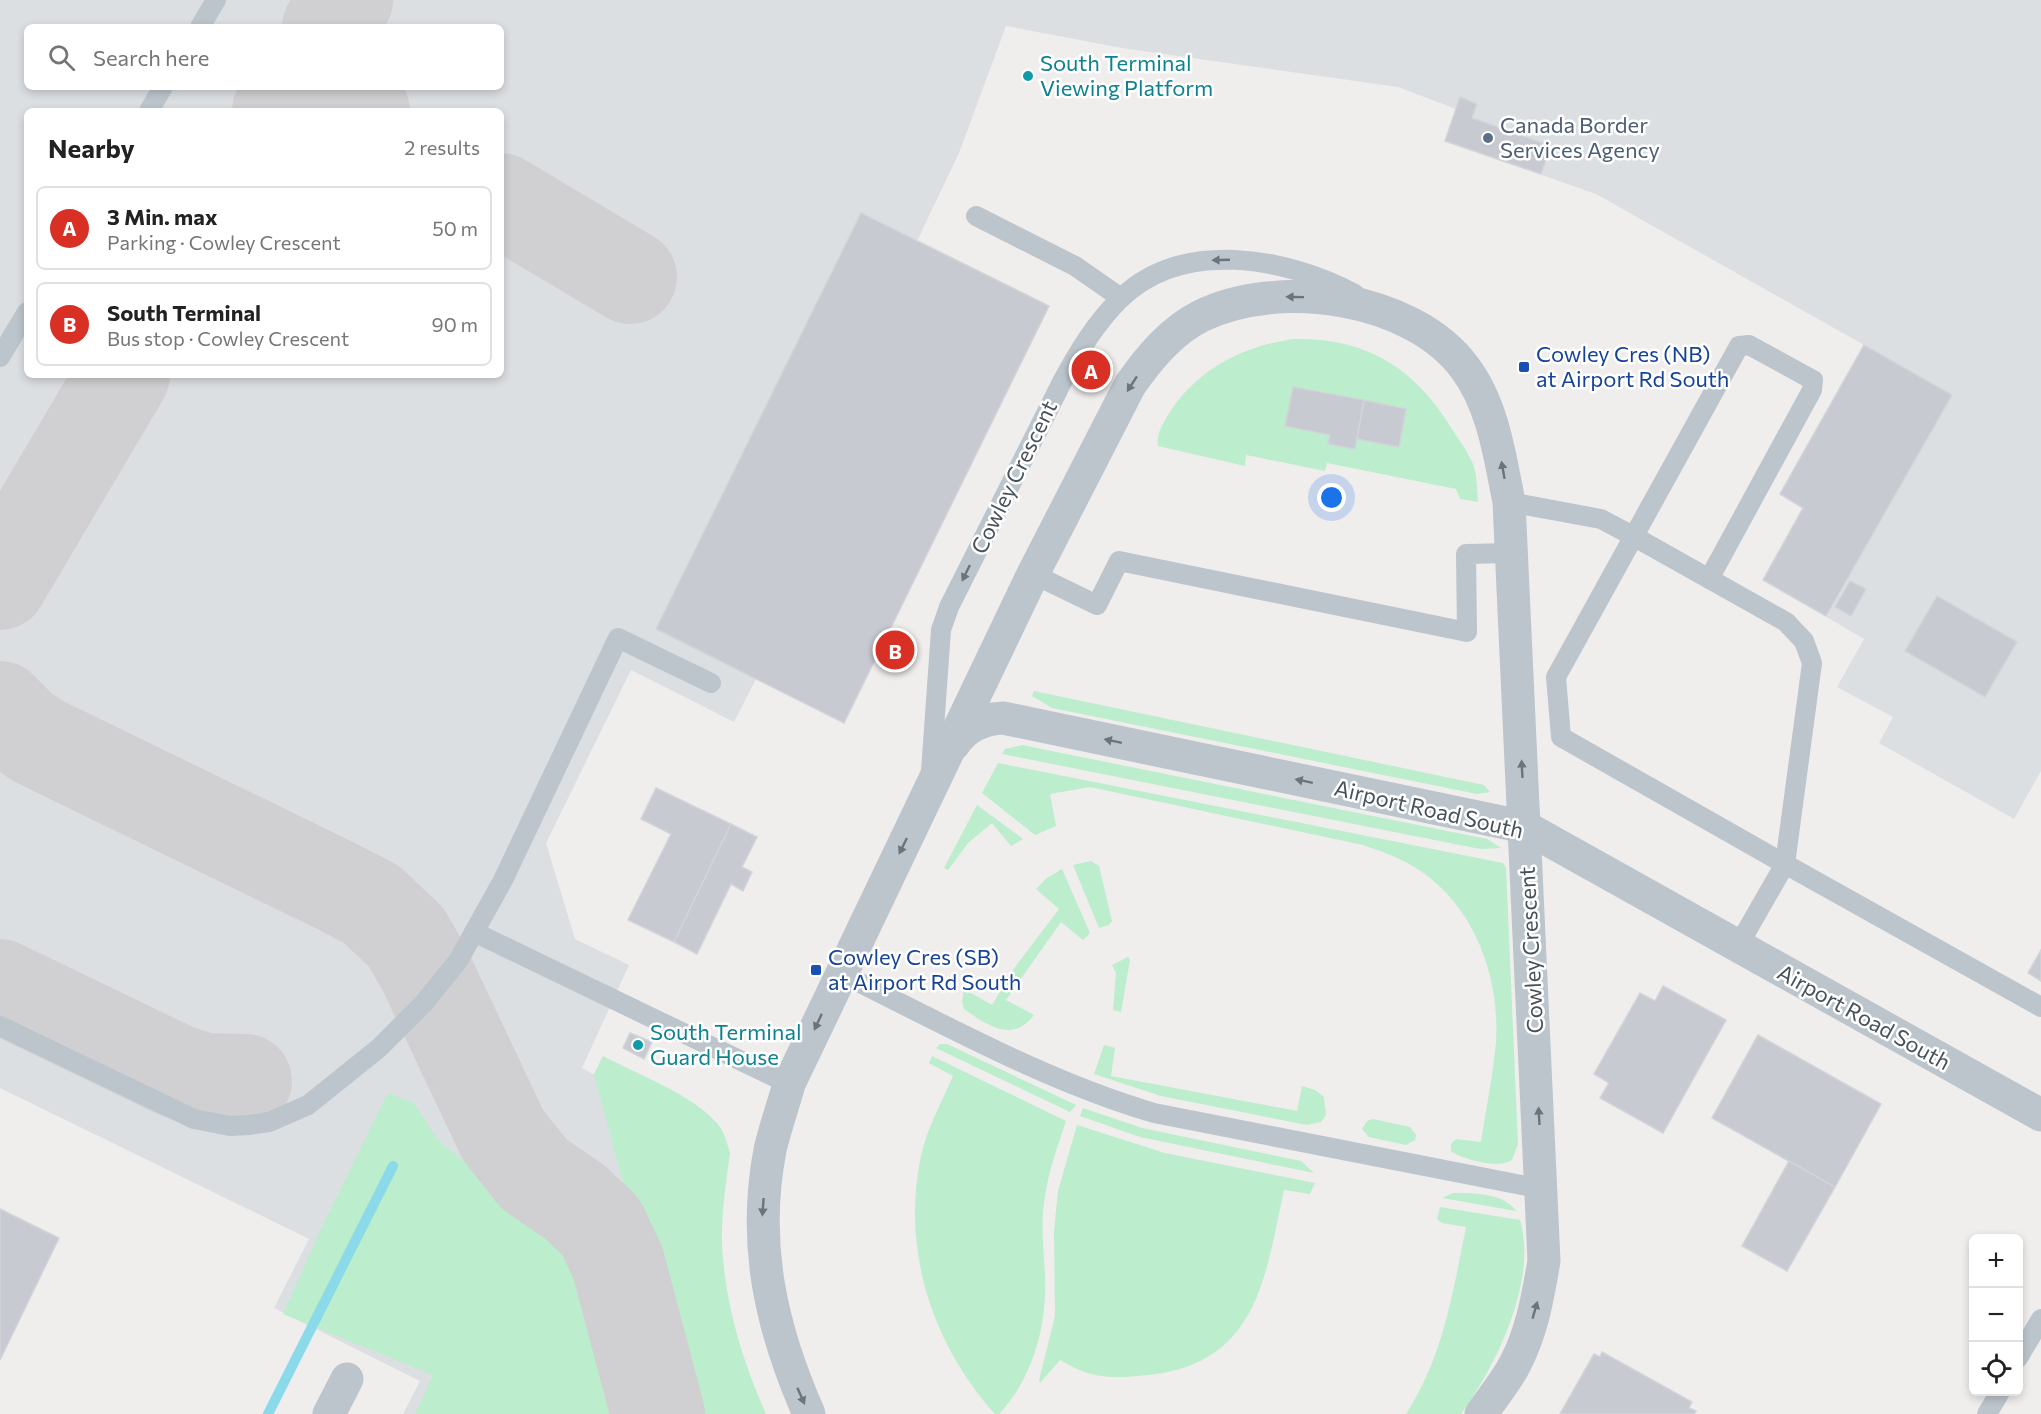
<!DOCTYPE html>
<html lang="en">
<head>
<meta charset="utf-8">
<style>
	body { margin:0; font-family:Commissioner,sans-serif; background:#f6f6f6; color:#222 }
	.controls { position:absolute; right:18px; bottom:18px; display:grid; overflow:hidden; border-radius:9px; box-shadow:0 3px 9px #0003 }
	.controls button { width:54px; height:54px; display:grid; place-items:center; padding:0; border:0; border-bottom:2px solid #e0e0e0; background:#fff; color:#222; font:30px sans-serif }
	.you { position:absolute; left:1332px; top:498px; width:21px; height:21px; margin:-15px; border:4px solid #fff; border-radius:50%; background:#1a73e8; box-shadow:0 0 0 9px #1a73e833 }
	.badge { display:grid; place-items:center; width:39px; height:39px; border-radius:50%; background:#d93025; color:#fff; font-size:20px; font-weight:700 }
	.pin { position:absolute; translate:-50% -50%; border:3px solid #fff; box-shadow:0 2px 6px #0006 }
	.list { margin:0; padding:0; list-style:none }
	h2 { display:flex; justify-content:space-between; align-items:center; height:78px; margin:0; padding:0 24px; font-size:26px }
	h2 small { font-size:20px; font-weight:400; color:#767676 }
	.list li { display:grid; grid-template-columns:39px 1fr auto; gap:18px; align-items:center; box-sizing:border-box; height:84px; margin:0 12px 12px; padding:0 12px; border:2px solid #e0e0e0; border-radius:9px }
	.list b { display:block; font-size:22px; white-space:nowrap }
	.list p { margin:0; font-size:20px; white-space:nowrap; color:#767676 }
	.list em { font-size:20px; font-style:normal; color:#767676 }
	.icon { flex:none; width:33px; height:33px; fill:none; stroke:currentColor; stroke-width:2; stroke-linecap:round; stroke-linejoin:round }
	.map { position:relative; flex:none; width:2041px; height:1414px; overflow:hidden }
	.search { position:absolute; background:#fff; box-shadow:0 3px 9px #0003; left:24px; top:24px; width:480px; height:66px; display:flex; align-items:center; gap:15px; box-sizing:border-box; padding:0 21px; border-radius:9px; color:#767676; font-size:22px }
	.panel { position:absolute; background:#fff; box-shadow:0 3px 9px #0003; left:24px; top:108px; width:480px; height:270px; border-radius:9px }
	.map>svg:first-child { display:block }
	.airport { fill:#dcdfe2; fill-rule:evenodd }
	.green { fill:#bcedcc }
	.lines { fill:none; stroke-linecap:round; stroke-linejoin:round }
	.stream { stroke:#8adae9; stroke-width:10 }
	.taxiway { stroke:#d0d0d2; stroke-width:94 }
	.building { fill:#c7cad0; stroke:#d1d4d9; stroke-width:1.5 }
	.service { stroke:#bcc5cc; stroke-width:20 }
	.minor { stroke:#bcc5cc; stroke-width:33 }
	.oneway { fill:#69747c }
	.culture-dot { fill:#0f9aa8; stroke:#fff; stroke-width:2 }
	.service-dot { fill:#5c6f8a; stroke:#fff; stroke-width:2 }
	.transit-dot { fill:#1a4fb4; stroke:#fff; stroke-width:2 }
	.labels { text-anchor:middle; stroke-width:5; stroke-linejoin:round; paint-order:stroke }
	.culture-label { font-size:22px; fill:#0d838f; stroke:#fff; text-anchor:start }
	.service-label { font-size:22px; fill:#4e5e75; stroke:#fff; text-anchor:start }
	.transit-label { font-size:22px; fill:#164399; stroke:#fff; text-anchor:start }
	.street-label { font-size:22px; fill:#46515a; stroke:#fff }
</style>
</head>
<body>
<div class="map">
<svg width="2041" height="1414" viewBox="0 0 2041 1414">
	<rect width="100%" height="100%" fill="#f0eded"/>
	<path class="airport" d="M 0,0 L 2041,0 L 2041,771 L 2014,819 L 1879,743 L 1893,717 L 1837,687 L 1864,639 L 1763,580 L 1803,508 L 1780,494 L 1864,345 L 1596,194 L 1445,141 L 1456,109 L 1398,87 L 1122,48 L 1006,26 L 959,153 L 917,241 L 844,723 L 756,679 L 734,722 L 631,670 L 546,843 L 575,939 L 629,965 L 582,1068 L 703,1132 L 713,1240 L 756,1414 L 403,1414 L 420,1381 L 274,1308 L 309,1239 L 0,1088 ZM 27,27 L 501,27 L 501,87 L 27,87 ZM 27,111 L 501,111 L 501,375 L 27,375 Z"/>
	<g class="green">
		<path d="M 1294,339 C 1365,338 1413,366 1450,426 C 1458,439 1471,455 1475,470 C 1477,480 1477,492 1478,502 L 1460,499 L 1456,489 L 1327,463 L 1325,471 L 1246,455 L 1245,466 L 1158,446 C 1156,434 1163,423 1170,412 C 1198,369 1243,346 1294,339 Z"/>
		<polygon points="1034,691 1484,785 1490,792 1477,794 1052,708 1032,696"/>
		<polygon points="1022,745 1487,839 1501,848 1480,849 1002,754 1005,749"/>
		<path d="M 998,763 L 1503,863 L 1506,868 L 1518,1144 L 1512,1160 C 1500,1169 1463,1160 1451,1151 L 1451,1144 L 1456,1139 L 1481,1142 C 1486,1109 1493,1075 1496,1042 C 1500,977 1475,909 1422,872 C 1404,859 1383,852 1363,845 L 1090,787 L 1050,794 L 1056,826 L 1035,835 L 982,793 Z"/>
		<polygon points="977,805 1023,839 1011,846 992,823 968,843 948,870 944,868"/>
		<polygon points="1091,861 1099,866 1112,921 1109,925 1099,928 1073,865"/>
		<path d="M 1062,869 L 1090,933 L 1083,940 L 1061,922 L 1006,1000 L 1034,1015 C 1013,1043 988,1026 964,1009 L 962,1002 L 964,989 L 992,1005 L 1015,967 L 1059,909 L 1036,889 L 1047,878 Z"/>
		<polygon points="1128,957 1130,960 1121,1012 1113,1010 1116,973 1112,965"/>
		<polygon points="940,1044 947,1044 1076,1105 1070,1112 936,1048"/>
		<polygon points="1104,1045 1115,1048 1111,1076 1297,1111 1302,1086 1315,1090 1324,1097 1326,1115 1321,1122 1307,1125 1161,1096 1094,1074"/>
		<path d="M 603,1056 C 637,1074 691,1094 717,1123 C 724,1131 727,1143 730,1153 C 726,1183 721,1215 722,1245 C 725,1304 742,1360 766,1414 L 685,1414 L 594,1074 Z"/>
		<path d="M 932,1056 L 1066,1121 C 1058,1145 1049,1170 1045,1196 C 1040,1223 1044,1251 1045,1278 C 1047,1327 1032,1379 999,1414 L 995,1414 C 932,1344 901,1249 921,1156 C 927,1128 942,1102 953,1076 L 929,1063 Z"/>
		<polygon points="388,1093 414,1103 437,1139 477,1172 601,1249 637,1414 415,1414 433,1375 283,1314 321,1229"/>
		<polygon points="1083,1108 1142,1128 1301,1161 1314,1173 1140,1137 1080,1116"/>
		<polygon points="1373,1119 1410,1127 1416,1135 1415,1140 1406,1145 1369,1137 1362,1129 1367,1121"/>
		<path d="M 1077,1125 L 1165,1153 L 1315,1183 L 1310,1194 L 1284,1190 C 1265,1277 1258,1364 1148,1375 C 1111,1379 1092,1379 1060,1360 L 1040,1383 L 1039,1380 L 1055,1316 L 1054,1231 L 1058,1191 Z"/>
		<path d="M 1453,1193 C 1473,1193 1504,1193 1516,1211 L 1442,1198 Z"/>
		<path d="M 1440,1207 L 1520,1220 C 1538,1280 1496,1366 1461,1414 L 1406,1414 C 1443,1358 1453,1291 1466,1227 L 1442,1223 L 1437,1219 Z"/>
	</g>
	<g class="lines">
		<polyline class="stream" points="268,1414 393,1166"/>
		<g class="taxiway">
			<polyline points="329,27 346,0"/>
			<polyline points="347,87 363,111"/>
			<polyline points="279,111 293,87"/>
			<polyline points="501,200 630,277"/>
			<polyline points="0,583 123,375"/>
			<polyline points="0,708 22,730 38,741 336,886 371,904 406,937 425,970 503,1135 534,1174 576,1203 601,1227 618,1263 658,1414"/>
			<polyline points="0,986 176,1071 204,1080 245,1081"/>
		</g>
	</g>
	<g class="building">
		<polygon points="1460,97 1477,104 1472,118 1551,146 1541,174 1445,141"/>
		<polygon points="861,213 1049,306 844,723 656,629"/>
		<polygon points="1864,345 1952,395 1826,616 1763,580 1803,508 1780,494"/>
		<polygon points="1293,387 1364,400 1355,449 1328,444 1330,435 1285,426"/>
		<polygon points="1364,400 1406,409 1399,447 1357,439"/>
		<polygon points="1850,581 1866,589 1851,616 1835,607"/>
		<polygon points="1937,596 2017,642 1985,697 1905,651"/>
		<polygon points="656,788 731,824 674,942 628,920 671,834 641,819"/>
		<polygon points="731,824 757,837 742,867 752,872 743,891 731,884 697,954 674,942"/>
		<polygon points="2041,950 2041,981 2028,973"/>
		<polygon points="1663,986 1726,1020 1663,1133 1600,1098 1609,1083 1594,1074 1640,993 1655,1001"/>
		<polygon points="630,1033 652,1042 644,1059 623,1048"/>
		<polygon points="1758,1035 1881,1104 1835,1187 1712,1118"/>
		<polygon points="1789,1161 1835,1187 1787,1271 1742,1246"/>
		<polygon points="0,1209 59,1238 0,1360"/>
		<polygon points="1602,1352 1692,1402 1689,1408 1696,1411 1694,1414 1560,1414 1594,1354 1600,1357"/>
	</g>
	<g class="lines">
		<g class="service">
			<polyline points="200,27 216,0"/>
			<polyline points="149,111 163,87"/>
			<polyline points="976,216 1075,266 1121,298"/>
			<polyline points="0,357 27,312"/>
			<polyline points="1509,502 1601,519 1633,536 1786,622 1804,641 1812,663 1785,864 1561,737 1556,677 1739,346 1749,345 1813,380 1812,390 1709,579"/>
			<polyline points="1033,574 1097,605 1119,561 1467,632 1466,554 1511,553"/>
			<path d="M 931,771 L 941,630 L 949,607 L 1062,382 C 1078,352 1095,324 1119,300 C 1181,238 1285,257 1355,294"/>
			<polyline points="474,932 789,1084"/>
			<polyline points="1738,946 1785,864 2041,1007"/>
			<path d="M 840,973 C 942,1023 1045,1081 1154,1113 L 1542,1189"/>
			<polyline points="0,1026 194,1119 230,1126 249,1125 269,1122 308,1105 379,1048 423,1004 458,961 503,880 618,638 711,683"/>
			<polyline points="2018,1358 2041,1319"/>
			<polyline points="1987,1414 2000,1392"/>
		</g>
		<g class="minor">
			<path d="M 954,744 C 965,727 982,719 1003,718 L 1525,827 L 2041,1115"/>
			<polyline points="329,1414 347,1379"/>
			<path d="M 809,1414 C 771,1328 752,1244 770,1150 C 775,1128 783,1106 789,1084 L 1033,574 L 1130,385 C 1149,358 1171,331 1201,316 C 1278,278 1412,296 1465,368 C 1493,405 1500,457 1509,502 L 1544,1261 C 1538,1296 1532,1332 1515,1364 C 1506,1382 1492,1398 1481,1414"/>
		</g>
	</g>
	<defs><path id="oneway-solid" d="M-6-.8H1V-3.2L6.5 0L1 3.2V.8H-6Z" transform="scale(1.5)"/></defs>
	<g class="oneway">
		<use href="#oneway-solid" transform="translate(1221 260) rotate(178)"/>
		<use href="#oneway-solid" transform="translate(1295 297) rotate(-179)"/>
		<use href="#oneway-solid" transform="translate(1132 384) rotate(123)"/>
		<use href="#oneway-solid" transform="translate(1503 470) rotate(-100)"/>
		<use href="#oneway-solid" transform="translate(966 573) rotate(116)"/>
		<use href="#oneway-solid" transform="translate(1113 741) rotate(-168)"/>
		<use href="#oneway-solid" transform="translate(1522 769) rotate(-93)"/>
		<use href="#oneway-solid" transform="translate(1304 781) rotate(-168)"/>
		<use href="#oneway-solid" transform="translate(903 846) rotate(116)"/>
		<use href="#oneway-solid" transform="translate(818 1022) rotate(115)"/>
		<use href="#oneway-solid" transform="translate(1539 1116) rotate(-93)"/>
		<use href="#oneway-solid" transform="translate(763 1207) rotate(94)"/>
		<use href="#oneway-solid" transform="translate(1535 1310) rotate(-74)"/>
		<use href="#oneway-solid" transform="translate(801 1396) rotate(66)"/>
	</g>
	<g class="culture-dot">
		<circle cx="1028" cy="76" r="6"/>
		<circle cx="638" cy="1045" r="6"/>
	</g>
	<circle class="service-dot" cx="1488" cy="138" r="6"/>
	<g class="transit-dot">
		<rect x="1518" y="361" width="12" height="12" rx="3"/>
		<rect x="810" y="964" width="12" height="12" rx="3"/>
	</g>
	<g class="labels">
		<g class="culture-label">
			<text x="1040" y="71">South Terminal<tspan x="1040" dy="25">Viewing Platform</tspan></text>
			<text x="650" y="1040">South Terminal<tspan x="650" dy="25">Guard House</tspan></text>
		</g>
		<g class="service-label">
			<text x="1500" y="133">Canada Border<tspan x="1500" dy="25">Services Agency</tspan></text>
		</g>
		<g class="transit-label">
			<text x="1536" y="362">Cowley Cres (NB)<tspan x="1536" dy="25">at Airport Rd South</tspan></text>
			<text x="828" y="965">Cowley Cres (SB)<tspan x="828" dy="25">at Airport Rd South</tspan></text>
		</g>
		<g class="street-label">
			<text transform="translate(1014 477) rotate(-64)" y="8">Cowley Crescent</text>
			<text transform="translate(1429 809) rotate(13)" y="8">Airport Road South</text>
			<text transform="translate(1531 950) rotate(-93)" y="8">Cowley Crescent</text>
			<text transform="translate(1864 1017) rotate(29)" y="8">Airport Road South</text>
		</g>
	</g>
</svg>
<div class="controls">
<button>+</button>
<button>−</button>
<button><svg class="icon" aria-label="locate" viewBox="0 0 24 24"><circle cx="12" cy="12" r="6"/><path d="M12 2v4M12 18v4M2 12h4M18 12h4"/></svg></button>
</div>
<div class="you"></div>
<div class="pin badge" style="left:1091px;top:370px">A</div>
<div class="pin badge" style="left:895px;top:650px">B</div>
<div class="search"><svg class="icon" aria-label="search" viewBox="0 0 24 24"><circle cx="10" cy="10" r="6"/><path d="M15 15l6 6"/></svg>Search here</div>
<section class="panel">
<h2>Nearby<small>2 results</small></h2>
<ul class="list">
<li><span class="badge">A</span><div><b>3 Min. max</b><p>Parking · Cowley Crescent</p></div><em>50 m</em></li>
<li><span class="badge">B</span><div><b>South Terminal</b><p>Bus stop · Cowley Crescent</p></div><em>90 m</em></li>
</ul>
</section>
</div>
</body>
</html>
